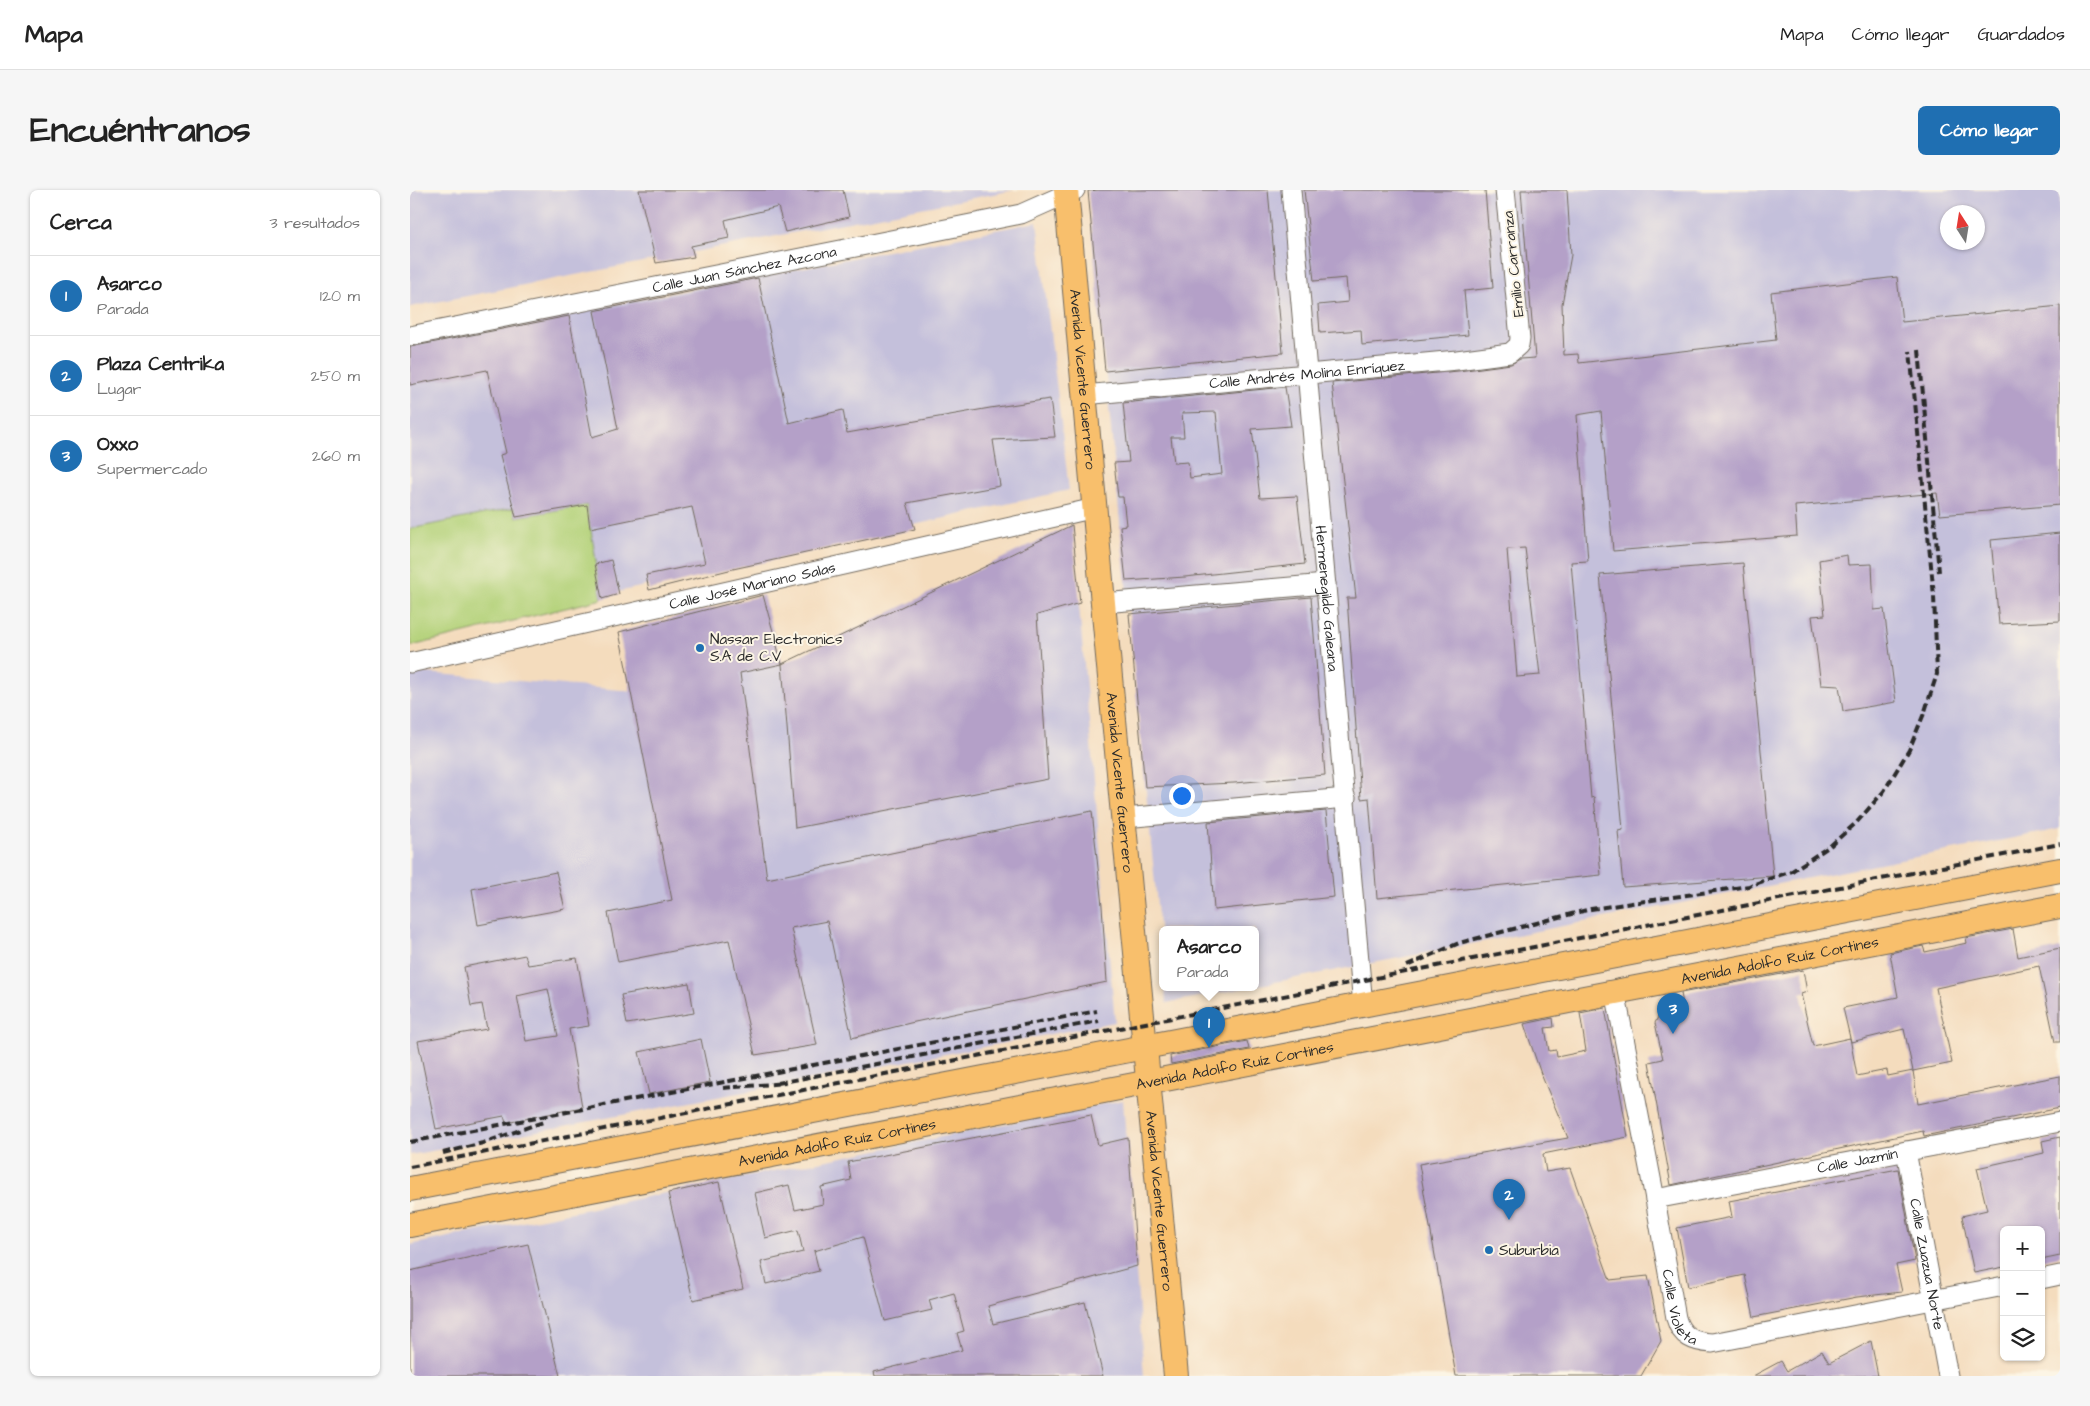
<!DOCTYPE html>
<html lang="es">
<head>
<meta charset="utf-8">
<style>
	body { margin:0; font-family:"Architects Daughter",sans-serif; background:#f6f6f6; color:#222 }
	.controls { position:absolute; right:15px; bottom:15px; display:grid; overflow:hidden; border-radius:8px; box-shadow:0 1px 4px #0004 }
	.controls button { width:45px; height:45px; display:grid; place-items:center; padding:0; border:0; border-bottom:1px solid #e0e0e0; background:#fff; color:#222; font:25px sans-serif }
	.compass { position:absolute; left:1530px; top:15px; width:45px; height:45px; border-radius:50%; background:#fff; box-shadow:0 1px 4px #0004; rotate:348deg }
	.you { position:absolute; left:771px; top:605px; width:18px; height:18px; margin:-12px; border:4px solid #fff; border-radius:50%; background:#1a73e8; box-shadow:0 0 0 8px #1a73e833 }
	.badge { display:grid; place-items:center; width:32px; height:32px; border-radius:50%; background:#1f6fb2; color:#fff; font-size:16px; font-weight:700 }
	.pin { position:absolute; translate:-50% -41px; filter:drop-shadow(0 1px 2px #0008) }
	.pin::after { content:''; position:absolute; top:26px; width:18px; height:15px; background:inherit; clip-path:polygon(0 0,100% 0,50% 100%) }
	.popup { position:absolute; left:749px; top:736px; width:100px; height:65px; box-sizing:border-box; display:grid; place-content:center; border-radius:8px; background:#fff; filter:drop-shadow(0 1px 4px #0005); font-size:16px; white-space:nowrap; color:#767676 }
	.popup b { font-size:19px; color:#222 }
	.popup::after { content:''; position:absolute; left:50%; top:100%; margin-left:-10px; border:10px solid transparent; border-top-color:#fff }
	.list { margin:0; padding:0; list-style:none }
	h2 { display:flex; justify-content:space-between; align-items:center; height:65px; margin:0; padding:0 20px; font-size:21px }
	h2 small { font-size:16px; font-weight:400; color:#767676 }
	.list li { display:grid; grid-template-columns:32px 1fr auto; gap:15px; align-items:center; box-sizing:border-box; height:80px; padding:0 20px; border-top:1px solid #e0e0e0 }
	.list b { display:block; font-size:19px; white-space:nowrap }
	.list p { margin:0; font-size:16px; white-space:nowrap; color:#767676 }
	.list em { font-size:16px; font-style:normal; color:#767676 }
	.icon { flex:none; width:28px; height:28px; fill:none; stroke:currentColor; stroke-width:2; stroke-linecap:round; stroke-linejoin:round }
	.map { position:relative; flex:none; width:1650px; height:1186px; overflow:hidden; border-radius:8px }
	header { display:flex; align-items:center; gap:30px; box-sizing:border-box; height:70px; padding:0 25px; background:#fff; border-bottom:1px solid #e0e0e0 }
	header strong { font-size:24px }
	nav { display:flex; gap:28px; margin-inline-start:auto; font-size:18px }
	.intro { display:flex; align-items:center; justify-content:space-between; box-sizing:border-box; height:120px; padding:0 30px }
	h1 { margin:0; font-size:35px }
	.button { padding:12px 22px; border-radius:8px; background:#1f6fb2; color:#fff; font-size:18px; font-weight:700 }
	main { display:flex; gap:30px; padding:0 30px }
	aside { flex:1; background:#fff; border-radius:8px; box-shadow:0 1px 4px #0004 }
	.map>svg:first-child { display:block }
	.industrial { fill:#c4c0db; fill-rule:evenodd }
	.green { fill:#b2d178; stroke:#6e7e52 }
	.building { fill:#b4a0c8; fill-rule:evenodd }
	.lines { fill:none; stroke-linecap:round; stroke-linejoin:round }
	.minor-casing { stroke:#71695e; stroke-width:21 }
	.major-casing { stroke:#71695e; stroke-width:26 }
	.minor { stroke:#fff; stroke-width:19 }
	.major { stroke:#f8bf6c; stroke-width:24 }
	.rail { stroke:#2b2b2b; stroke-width:4; stroke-dasharray:8 4; stroke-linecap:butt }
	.poi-dot { fill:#1f6fb2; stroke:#fcf5e5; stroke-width:2 }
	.labels { text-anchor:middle; stroke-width:4; stroke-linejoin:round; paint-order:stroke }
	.street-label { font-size:15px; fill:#2b2b2b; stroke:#fcf5e5 }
	.poi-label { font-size:15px; fill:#2b2b2b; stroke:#fcf5e5; text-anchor:start }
</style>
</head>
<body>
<header>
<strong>Mapa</strong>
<nav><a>Mapa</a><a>Cómo llegar</a><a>Guardados</a></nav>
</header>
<div class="intro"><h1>Encuéntranos</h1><a class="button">Cómo llegar</a></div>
<main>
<aside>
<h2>Cerca<small>3 resultados</small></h2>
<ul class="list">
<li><span class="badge">1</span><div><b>Asarco</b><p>Parada</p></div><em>120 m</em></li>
<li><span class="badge">2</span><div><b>Plaza Centrika</b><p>Lugar</p></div><em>250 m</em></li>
<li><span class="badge">3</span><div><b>Oxxo</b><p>Supermercado</p></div><em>260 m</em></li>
</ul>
</aside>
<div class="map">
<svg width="1650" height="1186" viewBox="0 0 1650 1186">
	<rect width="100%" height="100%" fill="#fcf5e5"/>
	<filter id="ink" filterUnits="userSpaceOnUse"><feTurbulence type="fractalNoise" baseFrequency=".02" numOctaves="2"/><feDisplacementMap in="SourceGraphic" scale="10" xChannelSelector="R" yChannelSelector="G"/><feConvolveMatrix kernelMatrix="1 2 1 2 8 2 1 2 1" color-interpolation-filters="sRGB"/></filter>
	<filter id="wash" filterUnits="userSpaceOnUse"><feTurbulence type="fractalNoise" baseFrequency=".0096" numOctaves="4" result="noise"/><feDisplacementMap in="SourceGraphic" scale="20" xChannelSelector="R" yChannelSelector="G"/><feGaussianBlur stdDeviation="1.12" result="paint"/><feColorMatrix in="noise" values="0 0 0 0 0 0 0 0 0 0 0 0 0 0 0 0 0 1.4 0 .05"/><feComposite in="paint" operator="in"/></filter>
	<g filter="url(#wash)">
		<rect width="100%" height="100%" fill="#f4dcbd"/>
		<g class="industrial">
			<polygon points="0,0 604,0 0,117"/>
			<path d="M 678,0 L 1650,0 L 1650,639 L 845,796 L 845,739 L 753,739 L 753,777 ZM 1538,22 L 1568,22 L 1568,52 L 1538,52 Z"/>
			<polygon points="627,32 659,300 0,449 0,154"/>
			<polygon points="662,335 705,832 0,965 0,484 6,482 222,501 372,474"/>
			<polygon points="755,797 840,797 756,813"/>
			<polygon points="713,910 734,1186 0,1186 0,1055"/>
		</g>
		<polygon class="green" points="177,315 192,409 2,456 0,445 0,339 104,318 106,327"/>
		<g id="blocks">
			<g class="building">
				<polygon points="229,0 433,0 439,27 375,42 368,17 315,30 319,48 281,56 284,67 246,73"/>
				<polygon points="689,0 858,0 873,163 695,181 678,1"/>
				<polygon points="894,0 1075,0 1083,98 1054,101 1058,145 952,155 951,140 910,143 908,115 938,112 936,88 904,91"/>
				<path d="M 1111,0 L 1157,0 L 1161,65 L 1152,114 L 1154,165 L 1168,164 L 1169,173 L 1366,150 L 1361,102 L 1487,87 L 1492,132 L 1650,116 L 1650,315 L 1530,325 L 1527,303 L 1385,316 L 1387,346 L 1203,361 L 1191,221 L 1167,225 L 1178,371 L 1161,372 L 1181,608 L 1184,607 L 1191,685 L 967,708 L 959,608 L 951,609 L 937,408 L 946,408 L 922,193 L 1048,181 L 1101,174 L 1110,169 L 1125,168 ZM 1115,358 L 1130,485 L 1107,487 L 1097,359 Z"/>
				<polygon points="348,88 379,233 433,220 437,243 580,218 640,209 645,247 583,250 590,296 497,313 505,339 323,379 239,400 236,385 295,373 282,317 180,338 177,315 106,327 90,265 96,263 77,180 0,195 0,157 159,126 182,247 208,239 184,121"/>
				<path d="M 875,197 L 881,236 L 842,239 L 850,308 L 887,306 L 895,374 L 775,387 L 716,391 L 710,336 L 716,335 L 713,307 L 708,307 L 704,273 L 719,272 L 713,213 ZM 806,222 L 812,284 L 780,288 L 778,272 L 764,273 L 761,247 L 774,247 L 772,223 Z"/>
				<polygon points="662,335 670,413 627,425 638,589 385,638 372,474"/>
				<polygon points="1650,343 1650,431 1589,434 1581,350"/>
				<polygon points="1437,365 1438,375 1462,374 1464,420 1474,419 1486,512 1433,521 1429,496 1411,495 1402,426 1415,425 1409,370"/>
				<polygon points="201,370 209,404 192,409 185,374"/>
				<polygon points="1333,373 1363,686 1213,697 1208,641 1213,640 1190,385"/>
				<polygon points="353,405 372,474 330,483 357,689 682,621 692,716 697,792 500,833 442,848 417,731 381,738 407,855 345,865 319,750 208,772 198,723 262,710 209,442"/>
				<polygon points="901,407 915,585 824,593 735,597 719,424"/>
				<polygon points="916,621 924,707 804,720 798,632"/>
				<polygon points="146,682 155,719 68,735 62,699"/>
				<polygon points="1603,739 1608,767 1650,758 1650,852 1645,852 1629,776 1526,798 1542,873 1503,881 1494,839 1441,852 1433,818 1488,807 1480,763 1513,756 1515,762 1557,753 1556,748"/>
				<path d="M 115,765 L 118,775 L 167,768 L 179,836 L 159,839 L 172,917 L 96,933 L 94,926 L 26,939 L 8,851 L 77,839 L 72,814 L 61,816 L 54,777 ZM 138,799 L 148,846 L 116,851 L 107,806 Z"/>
				<polygon points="1393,780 1397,802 1391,804 1403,856 1440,848 1447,886 1477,880 1478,886 1503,881 1508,914 1650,886 1650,918 1514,946 1513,941 1261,995 1239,872 1253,869 1245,833 1249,825 1274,820 1271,803"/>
				<polygon points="279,793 284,823 217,834 211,805"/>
				<polygon points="1195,818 1218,947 1133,964 1136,982 1160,978 1200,1090 1238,1086 1251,1151 1231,1186 1046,1186 1009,974 1158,948 1131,884 1114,834 1143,828 1144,837 1135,838 1139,861 1146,860 1147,867 1176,861 1170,823"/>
				<polygon points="291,849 300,892 239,904 229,862"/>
				<polygon points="837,851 839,859 761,874 760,866"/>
				<polygon points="681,925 688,955 718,948 727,1076 578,1116 583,1134 675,1112 693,1186 465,1186 464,1182 552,1160 547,1143 554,1141 544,1103 519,1110 522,1120 475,1131 453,1047 404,1061 409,1081 356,1094 351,1072 393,1062 388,1040 355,1048 345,1003 379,995 385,1020 413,1014 411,997 441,990 438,972"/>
				<polygon points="1650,947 1650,1066 1631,1070 1631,1040 1594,1040 1594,1077 1564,1083 1552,1026 1577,1020 1567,978 1634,963 1632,951"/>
				<polygon points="1488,979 1505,1071 1486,1075 1492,1102 1447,1107 1344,1127 1335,1085 1278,1097 1267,1038 1322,1027 1319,1011"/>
				<polygon points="309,992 333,1099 283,1110 258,1003"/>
				<polygon points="118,1054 150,1186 0,1186 0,1081"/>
				<polygon points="1461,1151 1468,1186 1343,1186 1371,1171 1377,1181 1412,1161 1419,1173"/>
			</g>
		</g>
	</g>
	<g filter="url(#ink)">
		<use href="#blocks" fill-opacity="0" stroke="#71695e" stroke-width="1"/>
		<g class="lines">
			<g class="minor-casing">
				<g id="minor">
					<path id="s1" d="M 881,0 L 953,816"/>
					<path id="s2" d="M 0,146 L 611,24 L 665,0"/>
					<path id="s3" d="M 674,205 L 1047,170 L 1100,163 L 1109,155 L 1110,148 L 1095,0"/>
					<polyline points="693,413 916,394"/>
					<path id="s4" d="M 0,473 L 685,318"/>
					<polyline points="714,628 936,608"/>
					<path id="s5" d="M 1205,801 L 1245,1009 L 1266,1128 C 1271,1147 1284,1152 1302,1153 L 1594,1096"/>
					<path id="s6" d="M 1496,961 L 1538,1186"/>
					<path id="s7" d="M 1245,1009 L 1650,932"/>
					<polyline points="1631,1089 1650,1085"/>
				</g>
			</g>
			<g class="major-casing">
				<g id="major">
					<path id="s8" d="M 656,0 L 693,413 L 766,1186"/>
					<polyline points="0,999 1650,680"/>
					<path id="s9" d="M 0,1035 L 1650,716"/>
				</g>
			</g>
			<use href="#minor" class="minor"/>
			<use href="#major" class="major"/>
			<g class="rail">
				<polyline points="1509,160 1529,382"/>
				<polyline points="997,776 1049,753 1181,719 1339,696 1382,681 1420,656 1447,632 1474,601 1499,560 1515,521 1527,484 1524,406 1500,161"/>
				<polyline points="368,893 689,831"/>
				<polyline points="313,898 375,893"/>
				<polyline points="0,952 687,821"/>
				<polyline points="33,963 73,953 133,932"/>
				<polyline points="0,977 1650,654"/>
			</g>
		</g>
	</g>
	<g class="poi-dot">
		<circle cx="290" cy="458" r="5"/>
		<circle cx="1079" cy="1060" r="5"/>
	</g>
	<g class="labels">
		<g class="street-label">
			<text transform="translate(1103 74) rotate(-96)" y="5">Emilio Carranza</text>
			<text dy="5" stroke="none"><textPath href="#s2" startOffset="341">Calle Juan Sánchez Azcona</textPath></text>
			<text dy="5" stroke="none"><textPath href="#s3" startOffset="224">Calle Andrés Molina Enríquez</textPath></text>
			<text dy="5" stroke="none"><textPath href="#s8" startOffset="190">Avenida Vicente Guerrero</textPath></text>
			<text dy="5" stroke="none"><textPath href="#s4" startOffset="351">Calle José Mariano Salas</textPath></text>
			<text dy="5" stroke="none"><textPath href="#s1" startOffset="410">Hermenegildo Galeana</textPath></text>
			<text dy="5" stroke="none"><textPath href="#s8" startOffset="595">Avenida Vicente Guerrero</textPath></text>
			<text dy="5" stroke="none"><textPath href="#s9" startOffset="1395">Avenida Adolfo Ruíz Cortines</textPath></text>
			<text dy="5" stroke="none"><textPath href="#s9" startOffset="840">Avenida Adolfo Ruíz Cortines</textPath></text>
			<text dy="5" stroke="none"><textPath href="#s9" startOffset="435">Avenida Adolfo Ruíz Cortines</textPath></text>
			<text dy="5" stroke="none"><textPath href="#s7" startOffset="206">Calle Jazmín</textPath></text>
			<text dy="5" stroke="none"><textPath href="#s8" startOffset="1015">Avenida Vicente Guerrero</textPath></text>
			<text dy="5" stroke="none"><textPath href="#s6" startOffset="115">Calle Zuazua Norte</textPath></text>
			<text dy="5" stroke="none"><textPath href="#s5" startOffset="324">Calle Violeta</textPath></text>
		</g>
		<g class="poi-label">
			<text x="300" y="454">Nassar Electronics<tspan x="300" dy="17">S.A de C.V</tspan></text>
			<text x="1089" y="1065">Suburbia</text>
		</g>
	</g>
</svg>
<div class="controls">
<button>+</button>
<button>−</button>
<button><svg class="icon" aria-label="layers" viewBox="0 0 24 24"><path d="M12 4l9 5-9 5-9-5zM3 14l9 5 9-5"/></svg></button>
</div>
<svg class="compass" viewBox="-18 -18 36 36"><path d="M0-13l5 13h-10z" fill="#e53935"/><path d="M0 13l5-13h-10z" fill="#767676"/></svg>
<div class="you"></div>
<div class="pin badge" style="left:799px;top:858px">1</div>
<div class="popup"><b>Asarco</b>Parada</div>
<div class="pin badge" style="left:1099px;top:1030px">2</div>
<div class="pin badge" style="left:1263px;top:844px">3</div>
</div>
</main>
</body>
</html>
